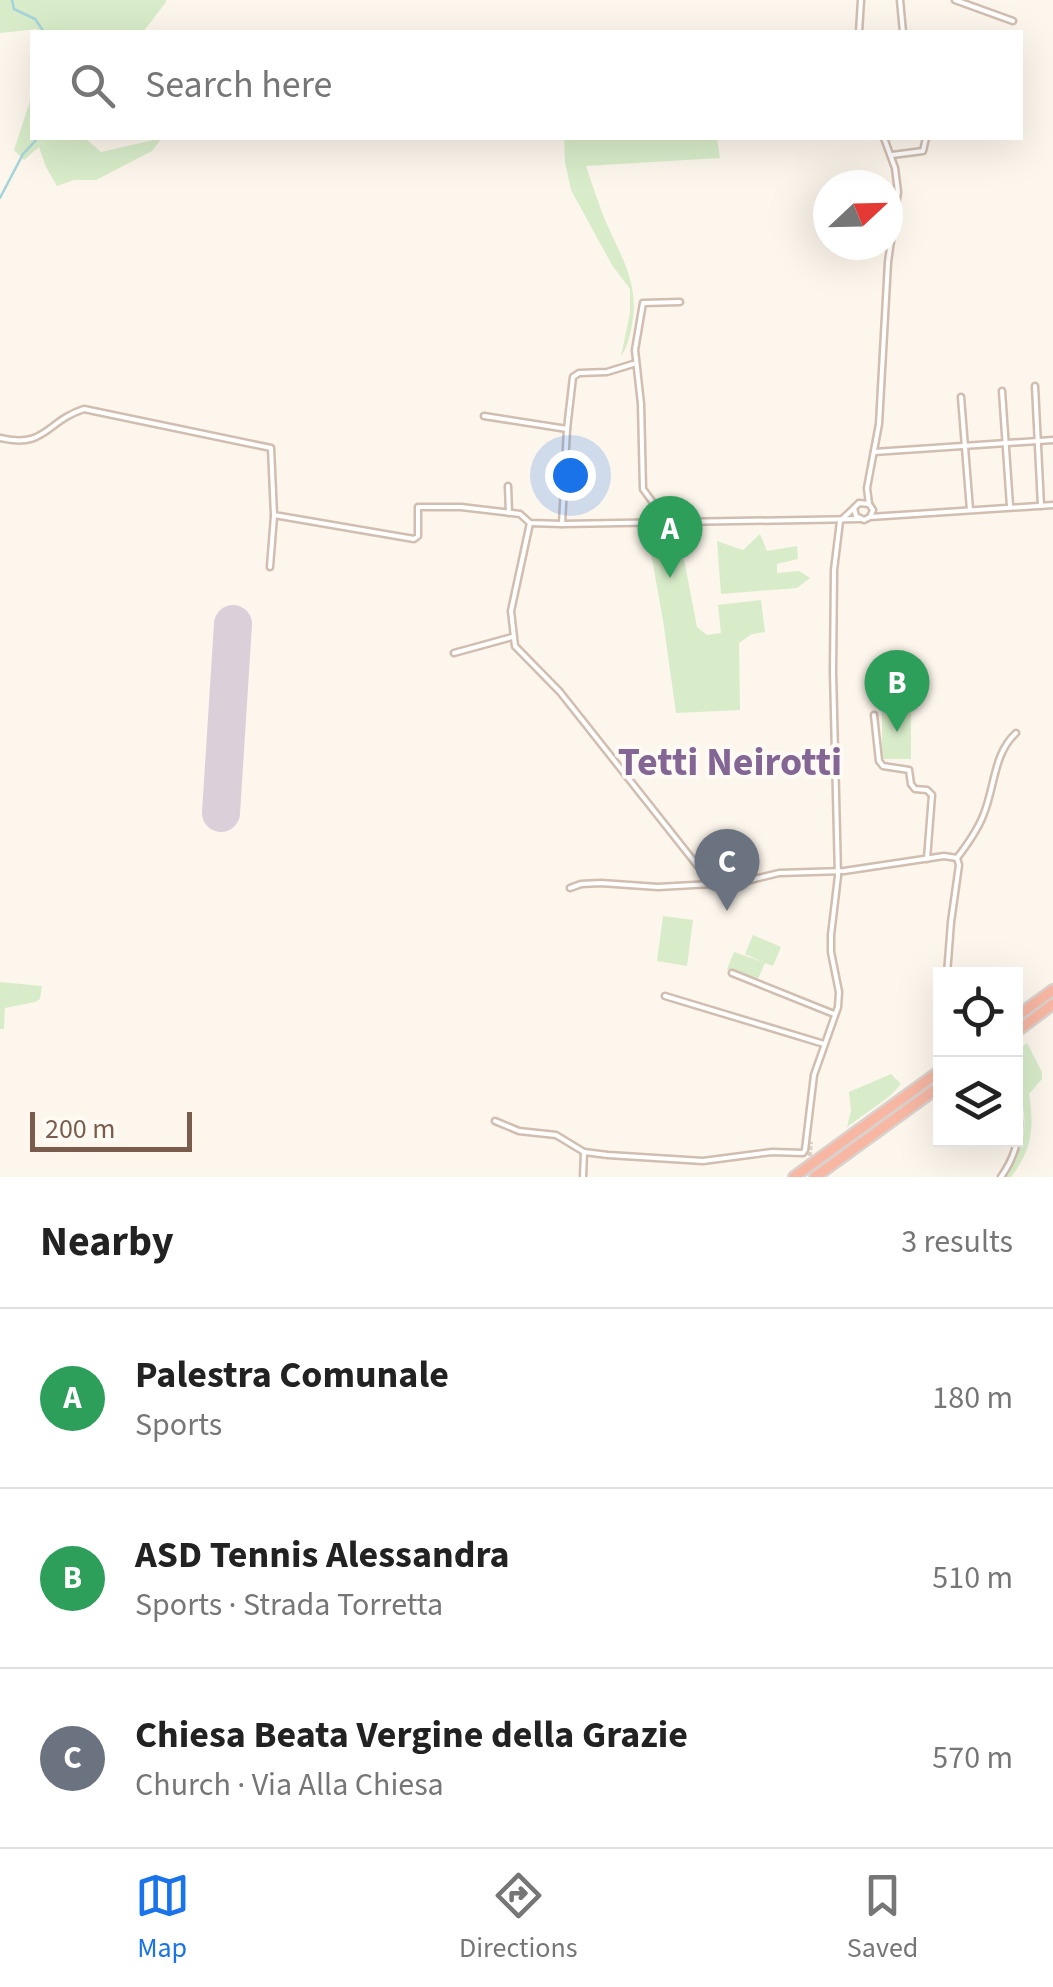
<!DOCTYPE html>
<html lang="en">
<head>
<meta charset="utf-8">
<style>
	body { margin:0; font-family:"Source Sans 3",sans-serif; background:#f2f2f2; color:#222 }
	.controls { position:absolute; right:30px; bottom:30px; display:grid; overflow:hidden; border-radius:0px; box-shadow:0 10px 40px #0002 }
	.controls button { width:90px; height:90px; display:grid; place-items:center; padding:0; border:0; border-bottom:2px solid #e0e0e0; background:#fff; color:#222; font:50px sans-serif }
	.compass { position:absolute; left:813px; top:170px; width:90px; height:90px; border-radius:50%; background:#fff; box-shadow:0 10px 40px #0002; rotate:68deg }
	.scale { position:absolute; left:30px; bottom:25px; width:162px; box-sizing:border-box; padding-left:10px; border:5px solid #7a5c4d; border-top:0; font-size:28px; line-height:35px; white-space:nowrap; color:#7a5c4d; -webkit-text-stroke:8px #fffaf3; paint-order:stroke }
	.you { position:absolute; left:570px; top:475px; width:35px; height:35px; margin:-25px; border:8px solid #fff; border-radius:50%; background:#1a73e8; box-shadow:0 0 0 15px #1a73e833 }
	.badge { display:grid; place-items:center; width:65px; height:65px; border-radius:50%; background:#1a73e8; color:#fff; font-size:32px; font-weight:700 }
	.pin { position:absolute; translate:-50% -82px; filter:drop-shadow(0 2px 5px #0008) }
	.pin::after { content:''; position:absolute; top:52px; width:35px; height:30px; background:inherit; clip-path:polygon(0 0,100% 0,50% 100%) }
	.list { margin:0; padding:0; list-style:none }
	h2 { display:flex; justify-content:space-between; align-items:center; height:130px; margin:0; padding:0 40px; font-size:42px }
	h2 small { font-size:32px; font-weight:400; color:#767676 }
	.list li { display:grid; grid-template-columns:65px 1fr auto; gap:30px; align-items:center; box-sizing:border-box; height:180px; padding:0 40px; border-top:2px solid #e0e0e0 }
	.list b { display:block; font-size:38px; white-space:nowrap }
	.list p { margin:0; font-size:32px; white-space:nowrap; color:#767676 }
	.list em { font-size:32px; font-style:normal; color:#767676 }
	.icon { flex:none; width:55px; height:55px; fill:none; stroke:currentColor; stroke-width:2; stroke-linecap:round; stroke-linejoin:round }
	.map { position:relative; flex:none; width:1053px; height:1177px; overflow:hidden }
	.search { position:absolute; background:#fff; box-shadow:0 10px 40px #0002; left:30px; right:30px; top:30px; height:110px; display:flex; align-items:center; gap:25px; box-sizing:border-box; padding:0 35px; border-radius:0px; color:#767676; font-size:38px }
	.sheet { height:670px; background:#fff }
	nav { display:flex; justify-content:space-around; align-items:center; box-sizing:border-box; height:140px; border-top:2px solid #e0e0e0; background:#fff; font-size:28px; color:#767676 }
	nav a { display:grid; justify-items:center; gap:5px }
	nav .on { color:#1a73e8 }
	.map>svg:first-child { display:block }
	.green { fill:#d8ecc9 }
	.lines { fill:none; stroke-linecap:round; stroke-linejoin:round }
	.stream { stroke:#a5d3da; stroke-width:2.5 }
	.runway { stroke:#dbcfda; stroke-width:38 }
	.street-tunnel { stroke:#dcd0c4; stroke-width:4; stroke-dasharray:4 2; stroke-linecap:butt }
	.street-casing { stroke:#d1beb0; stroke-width:9 }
	.highway-casing { stroke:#dad1cd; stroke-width:14 }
	.street { stroke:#fff; stroke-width:4 }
	.highway { stroke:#f7b7a3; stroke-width:9 }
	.labels { text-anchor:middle; stroke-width:8; stroke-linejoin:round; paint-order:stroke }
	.quarter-label { font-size:40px; font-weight:bold; fill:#846695; stroke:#fffaf3 }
</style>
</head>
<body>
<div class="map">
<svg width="1053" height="1177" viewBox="0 0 1053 1177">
	<rect width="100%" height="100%" fill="#fdf6ec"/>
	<g class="green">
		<polygon points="0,0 166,0 166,2 143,32 40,32 37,29 0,33"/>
		<polygon points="32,84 32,138 85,138 101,152 162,138 152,151 96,180 74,180 57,186 46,167 39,147 24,160 14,150 30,101"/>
		<path d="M 564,138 L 717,138 L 720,158 L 586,166 C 592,184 598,202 605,220 C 623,261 642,287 630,334 C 628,343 626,349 621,356 L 630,313 L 630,289 L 612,265 L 571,190 L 565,162 Z"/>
		<polygon points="760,534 767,551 797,546 798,559 777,564 777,573 799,571 810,578 797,588 721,594 717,541 743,550"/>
		<polygon points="669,535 673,559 684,559 697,627 707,635 721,633 718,605 761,600 765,632 752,634 739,643 740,710 676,713 663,620 651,554 654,553 651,537"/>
		<rect x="882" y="705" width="29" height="54"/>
		<polygon points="663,916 693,920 687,966 657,961"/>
		<polygon points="753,935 781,947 773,966 765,963 757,981 727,969 734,952 763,962 745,954"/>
		<polygon points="0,982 42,986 40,999 35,1002 5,1008 4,1029 0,1029"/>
		<path d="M 1027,1043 L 1042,1072 L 1042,1079 L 1029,1094 C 1034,1128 1033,1148 1011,1177 L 1003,1177 C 1021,1155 1030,1128 1021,1100 C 1018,1089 1017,1096 1016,1085 C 1014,1074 1016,1062 1016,1052 Z"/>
		<polygon points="891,1074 901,1084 890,1096 847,1127 851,1111 849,1092"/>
	</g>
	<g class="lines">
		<g class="stream">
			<polyline points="12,0 14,9 35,19 44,32"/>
			<polyline points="0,198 23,154 38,138"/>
		</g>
		<polyline class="runway" points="221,813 233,624"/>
		<polyline class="street-tunnel" points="809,1162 811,1142"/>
		<g class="street-casing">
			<g id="street">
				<polyline points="900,0 903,32"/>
				<polyline points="955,0 1013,21"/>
				<polyline points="859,32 861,0"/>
				<polyline points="892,155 923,151 926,138"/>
				<polyline points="1035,386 1041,506"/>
				<polyline points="1002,391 1010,506"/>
				<polyline points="961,397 970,510"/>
				<polyline points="484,416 567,429"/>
				<path d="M 0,438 C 46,449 46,421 84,409 L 271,448 L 274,515 L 414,539 L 418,536 L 418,507 L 461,507 L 520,514 L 530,523 L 562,524 L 861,519"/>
				<polyline points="874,452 1053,440"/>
				<polyline points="508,486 509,513"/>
				<polyline points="869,504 867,488 879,424 888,262 898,192 895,168 884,138"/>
				<polyline points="870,517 873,510 869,504 859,503 854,508 856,516 864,520 870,517 1053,505"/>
				<polyline points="840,521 854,508"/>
				<polyline points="530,523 511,611 515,646 560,692 712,884"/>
				<polyline points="668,523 643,489 641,404 635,350 643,303 680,302"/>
				<polyline points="562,524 567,429 573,377 579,373 607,372 633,364"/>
				<polyline points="270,567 274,516"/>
				<polyline points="454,653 512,637"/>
				<polyline points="874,715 879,761 883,766 909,770 911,784 915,789 927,790 932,795 927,859"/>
				<path d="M 957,858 C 967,845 977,831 983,816 C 995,788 993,754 1016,733"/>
				<polyline points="570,888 581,884 601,883 658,887 712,884 722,887 779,873 844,871 944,856 957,858"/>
				<polyline points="732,973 834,1014"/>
				<polyline points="947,974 951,922 959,865 957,858"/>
				<polyline points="665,996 824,1044"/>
				<polyline points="495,1121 519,1131 556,1135 584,1152 608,1155 703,1161 772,1152 803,1153 805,1150 814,1075 838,1007 839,992 831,952 831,935 838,876 833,672 834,570 840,521"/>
				<polyline points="583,1177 584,1152"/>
				<path d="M 1001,1177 C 1018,1153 1023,1128 1016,1100"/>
			</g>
		</g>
		<g class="highway-casing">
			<g id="highway">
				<polyline points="1016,1017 1053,990"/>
				<polyline points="1016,1032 1053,1004"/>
				<polyline points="794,1177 940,1071"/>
				<polyline points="815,1177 940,1086"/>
			</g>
		</g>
		<use href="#street" class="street"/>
		<use href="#highway" class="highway"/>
	</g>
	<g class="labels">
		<g class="quarter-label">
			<text x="730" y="775">Tetti Neirotti</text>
		</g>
	</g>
</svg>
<div class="controls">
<button><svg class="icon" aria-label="locate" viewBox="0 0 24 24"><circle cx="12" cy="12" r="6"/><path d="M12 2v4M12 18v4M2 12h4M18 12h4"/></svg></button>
<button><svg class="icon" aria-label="layers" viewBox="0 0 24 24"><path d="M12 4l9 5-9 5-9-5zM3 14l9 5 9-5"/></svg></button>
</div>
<svg class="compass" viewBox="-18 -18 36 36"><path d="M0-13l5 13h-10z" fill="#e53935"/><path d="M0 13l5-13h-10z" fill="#767676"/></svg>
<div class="scale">200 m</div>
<div class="you"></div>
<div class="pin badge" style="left:670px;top:578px;background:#2e9e5b">A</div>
<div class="pin badge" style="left:897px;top:732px;background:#2e9e5b">B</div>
<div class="pin badge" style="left:727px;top:911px;background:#6b7280">C</div>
<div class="search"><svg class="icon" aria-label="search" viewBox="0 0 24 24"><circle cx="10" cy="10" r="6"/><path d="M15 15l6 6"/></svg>Search here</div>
</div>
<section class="sheet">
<h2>Nearby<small>3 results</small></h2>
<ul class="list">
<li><span class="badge" style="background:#2e9e5b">A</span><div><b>Palestra Comunale</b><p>Sports</p></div><em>180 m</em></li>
<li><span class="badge" style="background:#2e9e5b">B</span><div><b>ASD Tennis Alessandra</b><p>Sports · Strada Torretta</p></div><em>510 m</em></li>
<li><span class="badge" style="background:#6b7280">C</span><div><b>Chiesa Beata Vergine della Grazie</b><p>Church · Via Alla Chiesa</p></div><em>570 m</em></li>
</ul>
</section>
<nav>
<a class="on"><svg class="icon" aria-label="map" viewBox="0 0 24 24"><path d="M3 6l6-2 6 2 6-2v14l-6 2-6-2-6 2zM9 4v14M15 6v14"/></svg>Map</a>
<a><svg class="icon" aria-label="directions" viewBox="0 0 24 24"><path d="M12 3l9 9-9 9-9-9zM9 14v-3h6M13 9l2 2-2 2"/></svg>Directions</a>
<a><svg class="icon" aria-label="saved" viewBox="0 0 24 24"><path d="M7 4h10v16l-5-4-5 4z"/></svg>Saved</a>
</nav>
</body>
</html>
